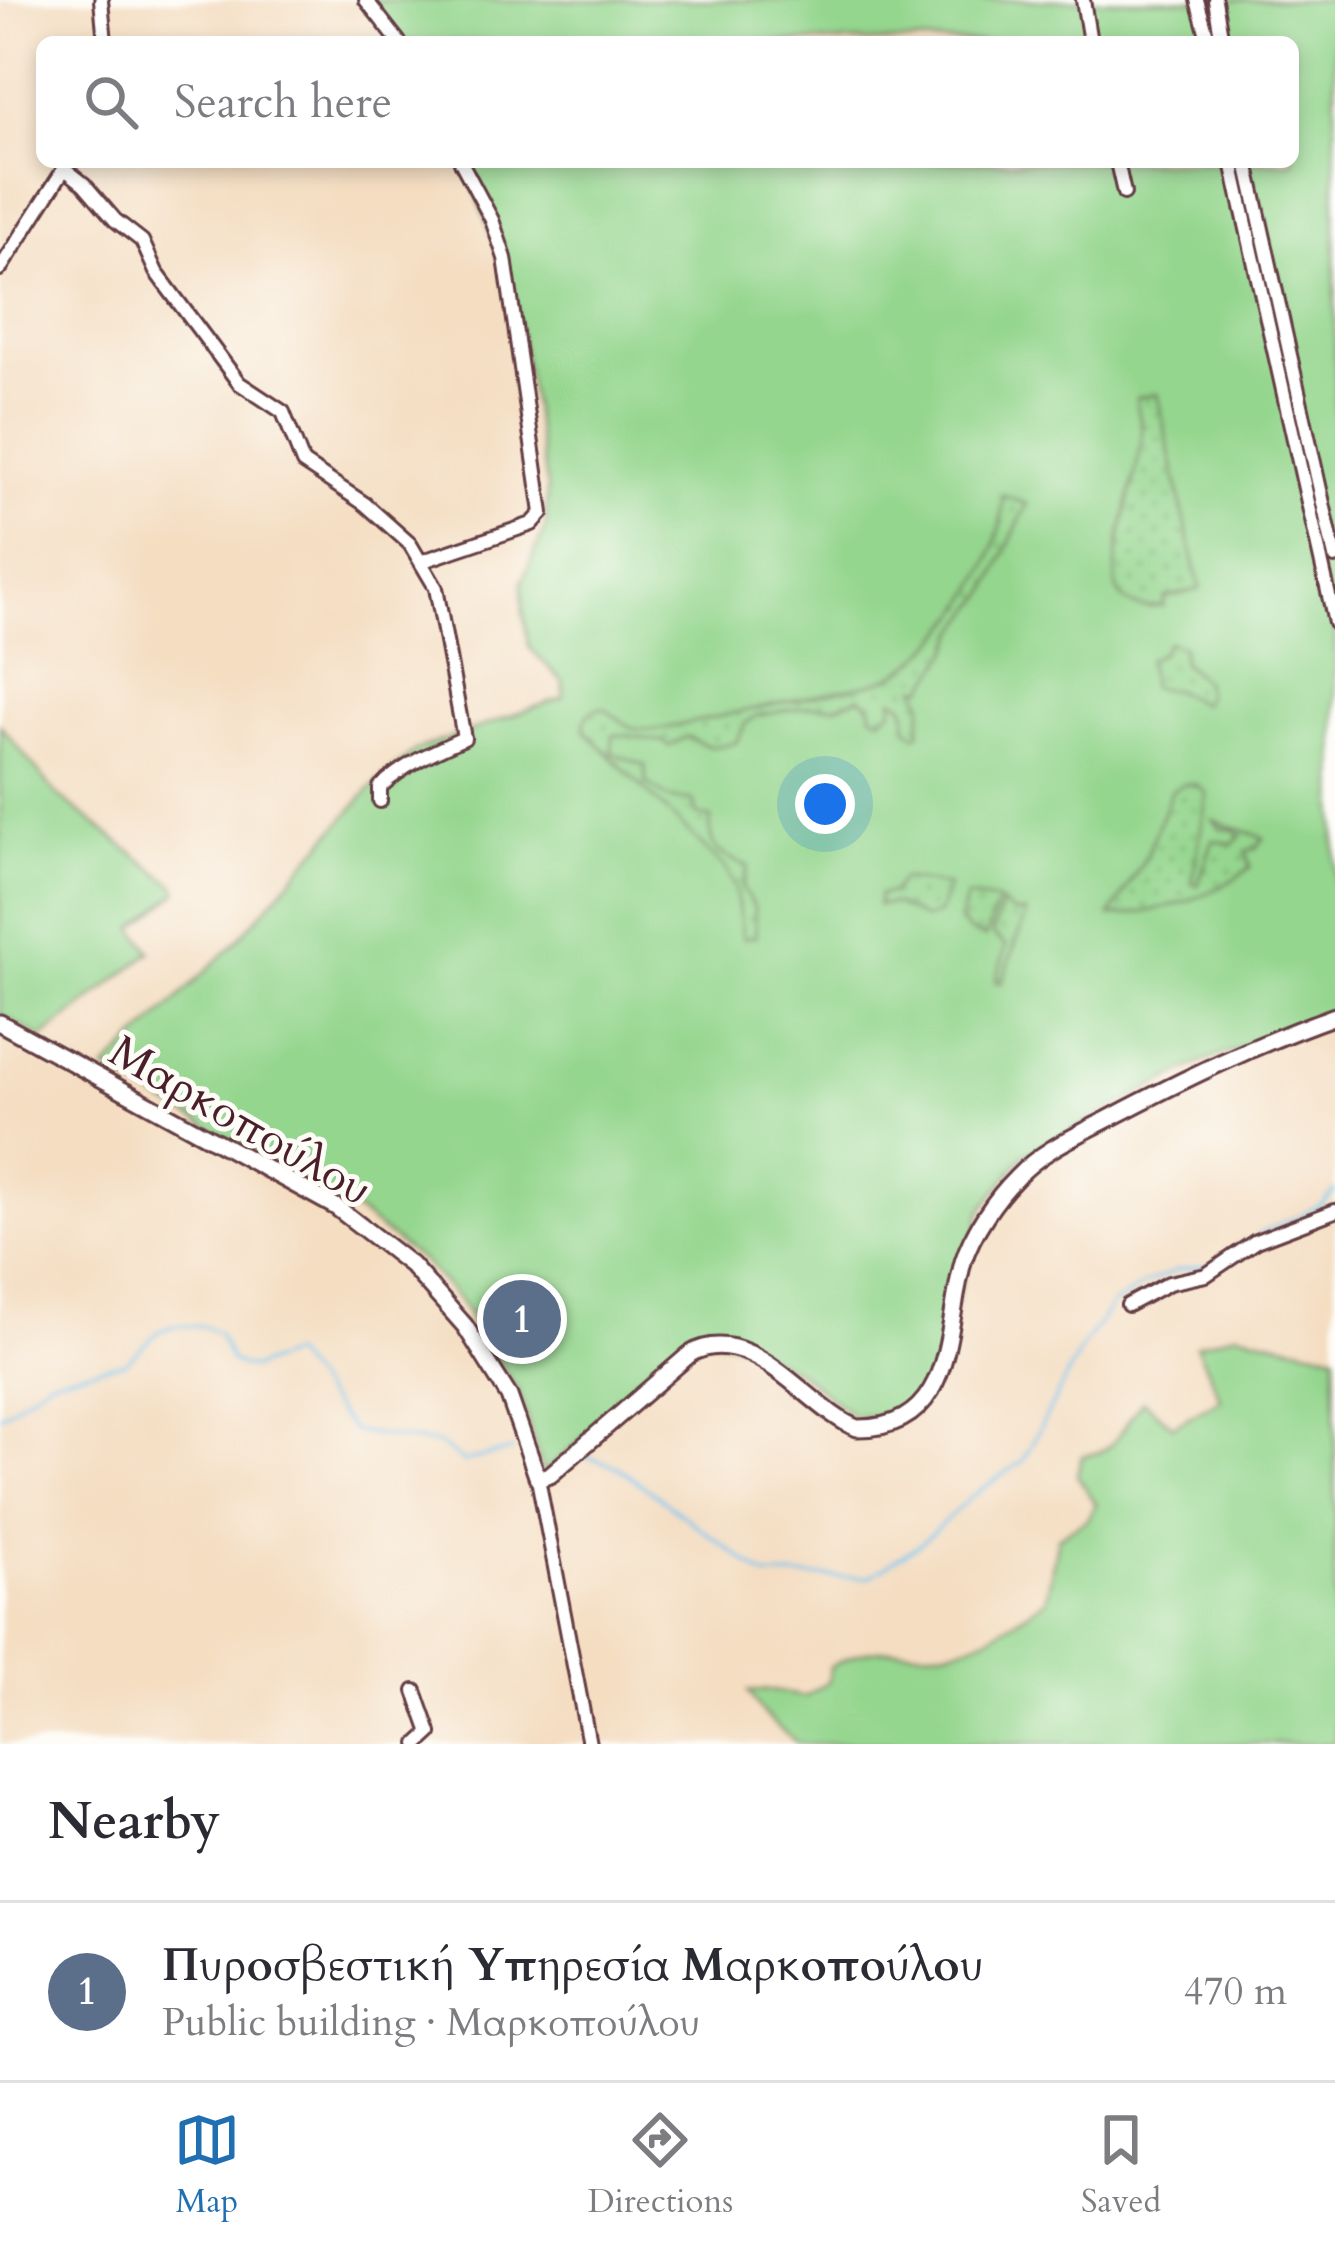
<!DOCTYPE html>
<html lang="en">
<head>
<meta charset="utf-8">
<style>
	body { margin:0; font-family:Cardo,serif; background:#f7f7f7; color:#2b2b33 }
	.you { position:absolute; left:825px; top:804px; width:42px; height:42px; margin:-30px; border:9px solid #fff; border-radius:50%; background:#1a73e8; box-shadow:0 0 0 18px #1a73e833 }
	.badge { display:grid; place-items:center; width:78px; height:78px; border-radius:50%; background:#1f6fb2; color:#fff; font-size:39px; font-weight:700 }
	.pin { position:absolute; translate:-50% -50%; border:6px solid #fff; box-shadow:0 3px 12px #0006 }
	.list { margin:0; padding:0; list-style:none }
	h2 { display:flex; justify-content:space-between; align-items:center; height:156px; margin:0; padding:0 48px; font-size:51px }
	h2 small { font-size:39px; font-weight:400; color:#7c7c81 }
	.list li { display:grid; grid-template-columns:78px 1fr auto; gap:36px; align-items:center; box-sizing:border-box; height:180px; padding:0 48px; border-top:3px solid #e1e1e2 }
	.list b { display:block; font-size:45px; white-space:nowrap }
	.list p { margin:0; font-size:39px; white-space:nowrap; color:#7c7c81 }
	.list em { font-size:39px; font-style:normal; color:#7c7c81 }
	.icon { flex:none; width:66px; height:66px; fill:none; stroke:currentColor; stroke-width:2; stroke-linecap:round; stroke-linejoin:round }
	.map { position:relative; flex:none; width:1335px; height:1744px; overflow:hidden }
	.search { position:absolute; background:#fff; box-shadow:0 6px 18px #0003; left:36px; right:36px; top:36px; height:132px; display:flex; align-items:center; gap:30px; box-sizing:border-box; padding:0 42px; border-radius:18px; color:#7c7c81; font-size:45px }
	.sheet { height:336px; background:#fff }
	nav { display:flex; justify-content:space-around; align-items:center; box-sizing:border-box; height:168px; border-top:3px solid #e1e1e2; background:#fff; font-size:33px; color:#7c7c81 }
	nav a { display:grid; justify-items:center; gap:6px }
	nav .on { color:#1f6fb2 }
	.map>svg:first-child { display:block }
	.green { fill:#94d68e; stroke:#6f7a5c; stroke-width:3 }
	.garden { fill:url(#garden-dots); stroke:#6f7a5c; stroke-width:3 }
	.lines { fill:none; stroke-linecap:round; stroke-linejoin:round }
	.stream { stroke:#72c2ed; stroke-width:3 }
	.minor-casing { stroke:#643c42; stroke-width:18 }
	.major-casing { stroke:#643c42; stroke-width:21 }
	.minor { stroke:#fff; stroke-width:12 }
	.major { stroke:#fff; stroke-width:15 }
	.labels { text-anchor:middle; stroke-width:10; stroke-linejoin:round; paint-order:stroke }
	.street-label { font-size:45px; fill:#4a1f2b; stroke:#fdfcf7 }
</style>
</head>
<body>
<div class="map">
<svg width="1335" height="1744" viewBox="0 0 1335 1744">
	<defs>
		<pattern id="garden-dots" width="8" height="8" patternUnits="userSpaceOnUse" patternTransform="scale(3)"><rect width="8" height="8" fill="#94d68e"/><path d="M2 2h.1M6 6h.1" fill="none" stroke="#81b77b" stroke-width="1.8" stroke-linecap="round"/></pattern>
	</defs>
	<rect width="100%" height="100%" fill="#fdfcf7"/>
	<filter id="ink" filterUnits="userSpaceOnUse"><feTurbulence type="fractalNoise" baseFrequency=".00833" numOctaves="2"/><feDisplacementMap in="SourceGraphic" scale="24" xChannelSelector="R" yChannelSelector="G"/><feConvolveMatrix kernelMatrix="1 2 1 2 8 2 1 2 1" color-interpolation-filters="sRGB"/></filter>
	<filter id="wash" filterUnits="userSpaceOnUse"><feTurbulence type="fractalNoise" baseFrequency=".004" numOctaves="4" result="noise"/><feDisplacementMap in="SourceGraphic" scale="48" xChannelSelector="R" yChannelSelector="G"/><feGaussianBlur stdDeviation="2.7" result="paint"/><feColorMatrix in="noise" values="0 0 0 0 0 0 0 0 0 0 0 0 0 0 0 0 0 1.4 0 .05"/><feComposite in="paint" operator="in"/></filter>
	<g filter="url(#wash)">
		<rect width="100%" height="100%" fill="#f4ddc1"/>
		<g class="green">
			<polygon points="370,0 1335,0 1335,1012 1198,1064 1024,1155 982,1210 940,1354 928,1381 907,1405 885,1417 852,1415 799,1372 746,1344 697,1339 543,1473 519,1392 459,1300 424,1263 362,1215 308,1182 105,1070 237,941 370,789 416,750 564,697 563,682 529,647 523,612 522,582 546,526 547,487 514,299 465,162 1293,162 1293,42 402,42"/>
			<polygon points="0,725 57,795 176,886 177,893 134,928 151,952 42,1038 0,1014"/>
			<path d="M 1236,1333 L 1335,1354 L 1335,1744 L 798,1744 L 764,1715 L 748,1692 L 766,1690 L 805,1697 L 829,1681 L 830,1667 C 875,1639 904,1655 952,1649 C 986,1644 1018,1618 1046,1600 L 1058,1537 L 1088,1519 L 1096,1504 L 1077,1475 L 1082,1456 C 1120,1453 1120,1426 1143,1401 L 1173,1426 L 1221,1399 L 1196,1345 Z"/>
		</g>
		<g class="garden">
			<path d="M 1157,394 L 1200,589 L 1164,598 L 1164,606 C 1148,608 1132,609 1121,596 C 1102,573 1142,466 1142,436 C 1142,424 1138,411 1136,398 Z"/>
			<path d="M 1002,495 L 1027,504 L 988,591 L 958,630 L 948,654 L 924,688 L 916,687 L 923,704 L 919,734 L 915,735 L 906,726 C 907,712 908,704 893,699 L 892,710 L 881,718 L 872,714 L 871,706 L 860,697 L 836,706 L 810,706 L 756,716 L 745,724 L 737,742 L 711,747 L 686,737 L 669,746 L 662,741 C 647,741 624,732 613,736 L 612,753 L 645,765 L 646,782 L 668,798 L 693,801 L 697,815 L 711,818 C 706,849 721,856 748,866 L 742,888 L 754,907 L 756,936 L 743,938 L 735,888 L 725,868 L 586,732 C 581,720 590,708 603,708 L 634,729 L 658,730 L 876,682 C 937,666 1009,556 1002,495 Z"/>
			<polygon points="1168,642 1183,647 1182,662 1204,681 1206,695 1202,704 1175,690 1151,687 1148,660 1161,653"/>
			<path d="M 1185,784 L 1197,785 L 1207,794 L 1192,884 L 1198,885 L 1213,840 L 1233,844 L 1240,837 L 1235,830 L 1220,828 L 1214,820 L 1264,838 L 1255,849 L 1246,851 L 1250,868 C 1208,899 1162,913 1110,916 L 1147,855 L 1172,790 Z"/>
			<polygon points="902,878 948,886 939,913 925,919 895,904 878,905 879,895 892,893"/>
			<polygon points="967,897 998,901 985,937 970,932 959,921"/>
			<polygon points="1002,904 1012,912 1026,913 1002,983 996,981 1006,946 992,934"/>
		</g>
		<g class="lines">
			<g class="stream">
				<polyline points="1259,1234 1319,1206 1335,1191"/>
				<polyline points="1219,1259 1246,1241"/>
				<polyline points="0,1416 50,1379 126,1362 159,1331 175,1326 203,1326 218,1334 231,1361 243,1366 253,1368 291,1354 353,1431 439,1444 463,1462 512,1450"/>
				<polyline points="585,1456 618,1467 765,1576 869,1577 920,1544 972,1496 1023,1461 1081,1349 1112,1305 1143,1285 1177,1270 1211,1265"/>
			</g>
		</g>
	</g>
	<g filter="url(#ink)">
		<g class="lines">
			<g class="minor-casing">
				<g id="minor">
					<polyline points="101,0 105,42"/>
					<polyline points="366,0 399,42"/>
					<polyline points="1083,0 1090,42"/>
					<polyline points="1197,0 1209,42"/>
					<polyline points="1215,0 1222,42"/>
					<polyline points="1117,162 1124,193"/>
					<polyline points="1232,162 1335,623"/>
					<polyline points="1247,162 1335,557"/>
					<path d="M 65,169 L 84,184 L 115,220 L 142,241 L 156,272 L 239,383 L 283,412 L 303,463 L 365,504 L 410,544 L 436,588 L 464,738 C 433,752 405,764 380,787 L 380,801"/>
					<polyline points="0,269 68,163"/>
					<polyline points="423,561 532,524 542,513 505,258 492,220 461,162"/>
					<polyline points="1128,1305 1169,1283 1206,1275 1256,1241 1335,1211"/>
					<polyline points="538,1479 589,1744"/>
					<polyline points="415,1691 430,1733 418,1744"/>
				</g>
			</g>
			<g class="major-casing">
				<path id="major" d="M 0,1023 L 336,1207 L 411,1265 L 465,1326 L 509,1396 L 538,1479 L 550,1475 L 690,1354 C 751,1319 809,1410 857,1428 C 956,1429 945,1327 963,1262 C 972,1232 996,1198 1017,1177 C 1042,1150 1078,1135 1110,1118 C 1184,1079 1256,1044 1335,1016"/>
			</g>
			<use href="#minor" class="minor"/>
			<use href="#major" class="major"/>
		</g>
	</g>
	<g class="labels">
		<g class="street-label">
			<text transform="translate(241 1119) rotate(30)" y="16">Μαρκοπούλου</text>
		</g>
	</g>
</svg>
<div class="you"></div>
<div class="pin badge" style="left:522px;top:1319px;background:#5c6f8a">1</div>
<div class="search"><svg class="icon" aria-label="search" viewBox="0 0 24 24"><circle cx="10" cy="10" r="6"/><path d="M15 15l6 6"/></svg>Search here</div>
</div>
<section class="sheet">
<h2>Nearby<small></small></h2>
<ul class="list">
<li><span class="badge" style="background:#5c6f8a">1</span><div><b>Πυροσβεστική Υπηρεσία Μαρκοπούλου</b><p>Public building · Μαρκοπούλου</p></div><em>470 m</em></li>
</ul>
</section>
<nav>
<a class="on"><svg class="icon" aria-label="map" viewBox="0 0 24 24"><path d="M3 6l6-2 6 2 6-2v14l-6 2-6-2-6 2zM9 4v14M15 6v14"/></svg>Map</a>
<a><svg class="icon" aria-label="directions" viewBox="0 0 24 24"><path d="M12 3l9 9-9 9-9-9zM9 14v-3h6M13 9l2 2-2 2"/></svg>Directions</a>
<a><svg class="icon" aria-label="saved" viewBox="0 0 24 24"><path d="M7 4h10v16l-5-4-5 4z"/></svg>Saved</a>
</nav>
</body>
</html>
